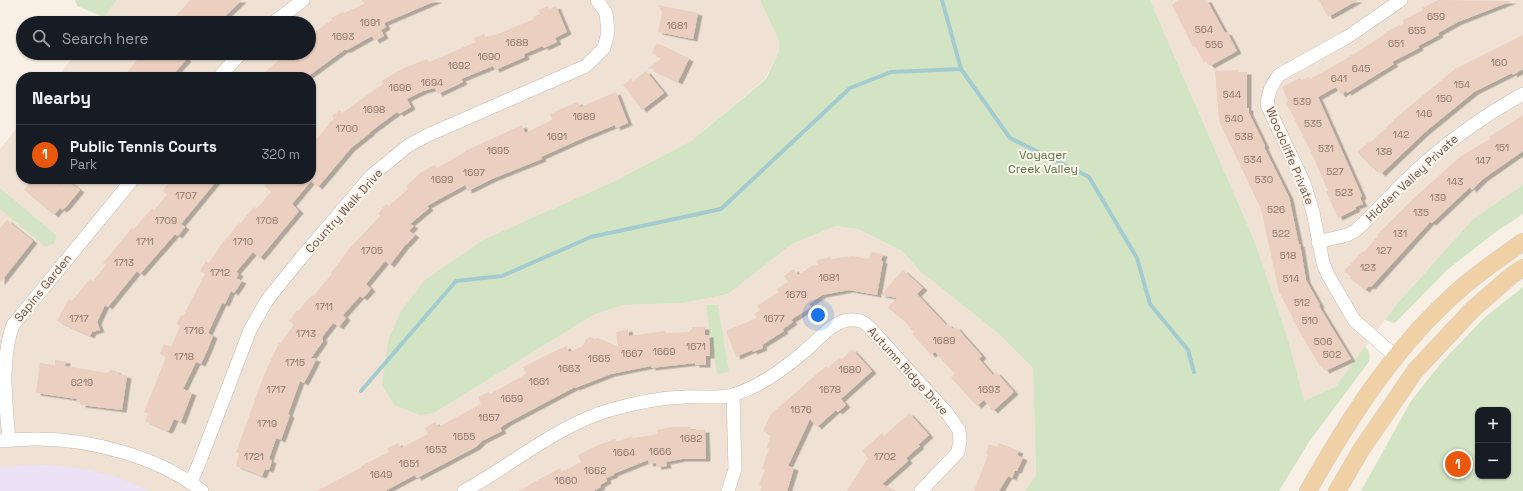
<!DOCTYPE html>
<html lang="en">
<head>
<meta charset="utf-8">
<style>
	body { margin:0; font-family:"Space Grotesk",sans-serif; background:#242831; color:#f1f3f6 }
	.controls { position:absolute; right:12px; bottom:12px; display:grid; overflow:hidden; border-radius:8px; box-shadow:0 1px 3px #0004 }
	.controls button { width:36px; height:36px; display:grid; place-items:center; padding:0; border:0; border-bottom:1px solid #363941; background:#171b24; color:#f1f3f6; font:20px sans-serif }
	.you { position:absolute; left:818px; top:315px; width:14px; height:14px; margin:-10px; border:3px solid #fff; border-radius:50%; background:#1a73e8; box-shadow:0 0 0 6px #1a73e833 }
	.badge { display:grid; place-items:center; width:26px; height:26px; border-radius:50%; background:#ea580c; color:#fff; font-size:13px; font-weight:700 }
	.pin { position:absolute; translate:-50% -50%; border:2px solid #fff; box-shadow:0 1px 4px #0006 }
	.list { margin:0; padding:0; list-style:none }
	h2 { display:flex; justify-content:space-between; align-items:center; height:52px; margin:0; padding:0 16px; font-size:17px }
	h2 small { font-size:13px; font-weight:400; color:#9ea1a6 }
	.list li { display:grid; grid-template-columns:26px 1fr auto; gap:12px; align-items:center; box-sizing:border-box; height:60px; padding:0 16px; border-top:1px solid #363941 }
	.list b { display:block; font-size:15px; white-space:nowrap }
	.list p { margin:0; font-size:13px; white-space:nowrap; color:#9ea1a6 }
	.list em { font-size:13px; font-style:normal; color:#9ea1a6 }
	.icon { flex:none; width:22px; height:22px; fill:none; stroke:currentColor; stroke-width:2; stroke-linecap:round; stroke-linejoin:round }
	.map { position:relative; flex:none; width:1523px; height:491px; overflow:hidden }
	.search { position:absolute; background:#171b24; box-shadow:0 1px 3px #0004; left:16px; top:16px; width:300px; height:44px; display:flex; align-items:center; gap:10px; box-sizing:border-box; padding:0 14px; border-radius:22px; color:#9ea1a6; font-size:15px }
	.panel { position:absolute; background:#171b24; box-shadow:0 1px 3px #0004; left:16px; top:72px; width:300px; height:112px; border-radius:16px }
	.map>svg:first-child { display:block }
	.residential { fill:#efe2d4 }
	.education { fill:#ede1f5 }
	.green { fill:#d3e4c5; fill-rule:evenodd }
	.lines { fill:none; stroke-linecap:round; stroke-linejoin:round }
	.stream { stroke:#a3cbd0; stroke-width:4 }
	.building { fill:#ebcfc0; filter:url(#shadow) }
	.minor-casing { stroke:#c8b8ac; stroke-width:14 }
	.major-casing { stroke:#d6d0cd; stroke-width:18 }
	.minor { stroke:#fff; stroke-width:13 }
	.major { stroke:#efd1a5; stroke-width:17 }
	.labels { text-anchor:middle; stroke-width:4; stroke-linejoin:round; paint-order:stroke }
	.number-label { font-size:10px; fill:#8d766a }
	.park-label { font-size:12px; fill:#59784a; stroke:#fcf4ea }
	.street-label { font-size:12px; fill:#6e584d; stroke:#fcf4ea }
</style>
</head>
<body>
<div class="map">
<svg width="1523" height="491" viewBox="0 0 1523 491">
	<defs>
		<filter id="shadow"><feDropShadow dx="4.5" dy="2.5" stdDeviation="0" flood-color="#0004"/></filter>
	</defs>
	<rect width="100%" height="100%" fill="#f9f0e5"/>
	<g class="residential">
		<polygon points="117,0 760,0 779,41 779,51 765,79 691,141 611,183 434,413 593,315 621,305 684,303 728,294 792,244 836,226 858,229 902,251 921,272 999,334 1033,368 1036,476 1025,491 0,491 0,149 21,123 21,179 311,179 311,77 57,77 76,53 309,53 309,23 99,23"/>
		<polygon points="1150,0 1523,0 1523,185 1473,219 1396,305 1335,387 1304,402 1289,342 1255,242"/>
	</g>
	<polygon class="education" points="35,465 52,465 85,469 117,477 149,491 0,491 0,467"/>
	<g class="green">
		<polygon points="75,0 117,0 104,17 77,6"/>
		<path d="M 760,0 L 1150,0 L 1255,242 L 1289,342 L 1304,401 L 1335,387 L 1365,346 C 1370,352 1371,356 1368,363 L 1309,442 L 1279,491 L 1025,491 L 1036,475 L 1033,368 L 999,334 L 921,272 L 902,251 L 858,229 L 836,226 L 792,244 L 728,294 L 684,303 L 622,305 L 593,315 L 434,413 L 420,415 L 394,405 L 382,385 L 389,338 L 401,311 L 425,280 L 483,240 L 611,183 L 691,141 L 766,79 L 779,51 L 779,41 Z"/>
		<polygon points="1523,185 1523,214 1497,231 1447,270 1398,320 1394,323 1385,320 1396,305 1473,219"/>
		<polygon points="0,188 56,235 55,243 46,247 0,209"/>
		<path d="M 1523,287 L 1523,491 L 1361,491 L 1411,401 L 1441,363 L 1484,318 ZM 1478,410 L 1508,410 L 1508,476 L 1478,476 Z"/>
		<polygon points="706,305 718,305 729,372 717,374"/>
	</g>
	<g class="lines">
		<g class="stream">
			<polyline points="942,0 961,69 1010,138 1089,177 1137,258 1150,304 1188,350 1194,372"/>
			<polyline points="361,391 456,281 502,276 591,237 721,209 850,88 891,72 961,69"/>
		</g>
	</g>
	<g class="building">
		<polygon points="190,0 242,0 218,23 170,23"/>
		<polygon points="362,0 438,0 384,23 386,27 381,30 384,36 375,41 372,36 347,50 344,50 307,77 259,77 278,61 276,59 283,53 309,53 309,36 332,20 331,18 343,12 344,13 364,4"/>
		<polygon points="1178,0 1207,0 1225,33 1227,32 1237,51 1210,66 1206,61 1204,62 1195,46 1193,47 1172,5"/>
		<polygon points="1319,0 1358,0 1328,17"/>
		<polygon points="1438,0 1512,1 1458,22 1438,33 1439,35 1424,43 1418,46 1419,48 1392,62 1394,64 1347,93 1346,91 1341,95 1336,87 1318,97 1362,196 1360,198 1363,204 1355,207 1356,209 1338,218 1326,191 1328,191 1311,152 1286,102 1288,101 1282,87 1300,78 1301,80 1309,77 1310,79 1339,63 1384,35 1384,33 1404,23 1403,20 1423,10 1422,8"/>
		<polygon points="658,5 698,13 693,39 658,32 662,12"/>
		<polygon points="548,6 549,9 556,6 567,32 555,38 557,42 544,48 543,46 524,54 525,57 495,70 493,66 461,79 463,82 438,94 435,88 423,91 407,99 411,107 399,114 397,112 370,132 370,133 351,148 318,187 311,181 292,204 299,211 289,223 260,258 253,252 236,272 239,274 236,278 242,281 234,293 231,291 225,304 222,303 208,333 213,336 207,351 201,364 196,362 183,389 192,393 181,422 174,419 169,430 167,431 145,421 148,414 144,412 166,357 160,354 164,344 171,347 180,326 177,324 181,315 183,316 205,274 200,271 206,261 209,263 221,245 239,223 240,224 254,207 256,209 271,192 265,186 272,179 311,179 311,145 329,125 328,124 334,119 332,116 340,110 342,113 383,84 381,81 404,68 427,59 429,62 476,42 474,38 484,34 486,38 493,35 493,36 534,19 533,17 540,14 538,10"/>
		<polygon points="1523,35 1523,69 1513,75 1512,73 1474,92 1424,133 1381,174 1375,168 1373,169 1357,152 1370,141 1371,142 1398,116 1455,69"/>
		<polygon points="657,43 689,59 678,82 649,68 662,58 652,53"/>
		<polygon points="143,53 190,53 185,58 187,59 171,77 123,77"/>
		<polygon points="1238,70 1238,72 1247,72 1247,108 1249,108 1249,113 1265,146 1264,147 1289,197 1299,245 1300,244 1306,280 1320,305 1319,306 1351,359 1325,371 1321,365 1320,366 1301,334 1293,320 1294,320 1279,292 1261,209 1219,121 1215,71"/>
		<polygon points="646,71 664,93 642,110 623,85 631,79 633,81"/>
		<polygon points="616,92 628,123 616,128 615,125 583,138 541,157 542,159 492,179 468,191 465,185 427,206 429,208 410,224 414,226 409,231 415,235 406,245 406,244 390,265 385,261 366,284 371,289 363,298 360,296 343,315 346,318 339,327 333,323 322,337 323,341 311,358 316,359 313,366 304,383 300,381 288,414 290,415 281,440 276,438 269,459 272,461 269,470 265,469 262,476 236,466 239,453 236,452 264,375 279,343 281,343 294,324 289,321 297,310 298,311 312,295 313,296 332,274 331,273 349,249 380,216 378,214 386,204 389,206 408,189 406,186 420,173 435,165 437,168 465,152 465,151 522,125 525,133 548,122 552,120 550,114 563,108 578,102 580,107"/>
		<polygon points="1523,115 1523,151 1483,179 1472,190 1470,187 1432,223 1430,222 1371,287 1369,286 1365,290 1349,278 1351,277 1344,271 1363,251 1364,252 1378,236 1377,235 1413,199 1461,156 1490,139 1489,137"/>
		<polygon points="37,179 54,179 61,185 66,179 80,190 66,207 62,210 60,208 54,215 24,190 31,181 34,183"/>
		<polygon points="172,179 218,179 181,224 185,227 178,236 175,234 140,274 137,271 108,307 105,305 97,322 100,330 92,332 90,336 57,321 69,299 72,301 90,279 93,281 106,265 103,263 132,228 134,229 152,208 154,210 167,195 162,191"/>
		<polygon points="7,220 33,241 0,283 0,228"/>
		<polygon points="871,252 883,254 881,261 883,261 877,295 849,290 822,295 809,304 811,307 791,320 793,322 783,329 784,331 762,345 763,348 753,352 752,350 736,357 726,331 757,318 754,314 760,310 757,306 779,292 777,289 788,282 784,276 794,269 798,275 812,266 818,265 817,260 831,257 831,259 853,256 869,259"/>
		<polygon points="903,270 923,288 917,294 932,310 946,325 948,324 953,329 956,327 982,356 979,359 993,375 996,372 1014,392 993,411 984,400 977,406 951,378 955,374 935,352 931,355 912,334 914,332 900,316 899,317 888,308 897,298 881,295"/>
		<polygon points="692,327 705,327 705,335 709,335 710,356 706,356 706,365 695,365 695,363 651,368 651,366 611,374 575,388 575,387 507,423 500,428 502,431 482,441 476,447 417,478 415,475 385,491 317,491 362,467 361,466 389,452 387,448 398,443 401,448 428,434 425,428 435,422 438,427 481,404 478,397 489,392 490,394 521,377 526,373 523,367 553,352 566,346 569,352 583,346 586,339 590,337 595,339 598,338 618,347 616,332 628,329 629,336 665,331 665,333 690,332 690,330 692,330"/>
		<polygon points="852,349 872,371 841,399 846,405 838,412 836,410 817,427 810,419 788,466 794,468 787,491 760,491 762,486 759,485 765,470 762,469 769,449 766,448 771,435 763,431 771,414 826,366 828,368 840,357 842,359"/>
		<polygon points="55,360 66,361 65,366 107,373 111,370 116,371 119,374 127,376 122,410 81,405 81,402 76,402 77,399 36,393 40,363 55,365"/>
		<polygon points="909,413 929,435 918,445 920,446 906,458 908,461 882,484 895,491 847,491 868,458 862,451 882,433 884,436"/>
		<polygon points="672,427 691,427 691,430 705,430 706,459 682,459 666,462 667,466 657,467 656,463 649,464 648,460 613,474 614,475 606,478 607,481 600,485 601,487 593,491 518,491 560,468 562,472 581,462 578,455 596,446 615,439 617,442 632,436 633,438 658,434 657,430"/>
		<polygon points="999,443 1019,451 1017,455 1023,458 1017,471 1015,471 1012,478 1008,476 999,491 974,491 988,455 986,454 989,444 997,447"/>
	</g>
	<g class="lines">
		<g class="minor-casing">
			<g id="minor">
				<polyline points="273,23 303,0"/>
				<polyline points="219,77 241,53"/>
				<path d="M 1318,242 L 1347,235 L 1355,231 C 1372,216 1387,199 1403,183 C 1439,148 1479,118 1523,94"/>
				<path d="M 1395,356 L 1354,320 L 1328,275 L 1323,263 L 1313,212 L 1304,183 L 1267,105 C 1268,93 1271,85 1279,75 L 1349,36 L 1401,0"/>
				<path d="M 0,441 C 12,440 24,439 36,439 C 91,439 159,457 202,491"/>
				<path d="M 9,441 C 6,403 0,361 13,325 L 133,179"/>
				<polyline points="191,482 200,461 250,330 267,300 301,258 371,176 409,145 428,135 586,66 604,48 608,32 606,13 597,0"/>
				<path d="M 464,491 C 510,466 560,424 610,410 C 634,403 659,398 684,397 C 698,396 720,399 733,395 C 761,386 782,370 805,351 C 820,338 838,314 860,321 C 865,322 869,327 872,330 L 947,413 L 959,430 L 960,441 L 958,452 L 921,491"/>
				<polyline points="728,491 735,469 733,395"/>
			</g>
		</g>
		<g class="major-casing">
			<g id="major">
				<path d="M 1308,491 C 1347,422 1390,354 1448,300 C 1471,278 1497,260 1523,242"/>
				<polyline points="1337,491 1361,450 1415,371 1472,310 1512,275 1523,268"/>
			</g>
		</g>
		<use href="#minor" class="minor"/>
		<use href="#major" class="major"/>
	</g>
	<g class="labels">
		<g class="number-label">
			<text x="1436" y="20">659</text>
			<text x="370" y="26">1691</text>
			<text x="677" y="29">1681</text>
			<text x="1204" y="33">564</text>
			<text x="1417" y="34">655</text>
			<text x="343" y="40">1693</text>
			<text x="517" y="46">1688</text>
			<text x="1396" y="47">651</text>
			<text x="1214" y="48">556</text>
			<text x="489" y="60">1690</text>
			<text x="1499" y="66">160</text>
			<text x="459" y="69">1692</text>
			<text x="1361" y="72">645</text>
			<text x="1339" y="82">641</text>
			<text x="432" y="86">1694</text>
			<text x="1462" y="88">154</text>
			<text x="400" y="91">1696</text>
			<text x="1232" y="98">544</text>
			<text x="1444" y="102">150</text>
			<text x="1302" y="105">539</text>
			<text x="374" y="113">1698</text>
			<text x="1424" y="117">146</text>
			<text x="584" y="120">1689</text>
			<text x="1234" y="122">540</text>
			<text x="1313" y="127">535</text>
			<text x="347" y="132">1700</text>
			<text x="1401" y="138">142</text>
			<text x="557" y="140">1691</text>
			<text x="1244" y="140">538</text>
			<text x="1502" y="151">151</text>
			<text x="1326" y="152">531</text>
			<text x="498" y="154">1695</text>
			<text x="1384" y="155">138</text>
			<text x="1253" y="163">534</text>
			<text x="1483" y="164">147</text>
			<text x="1335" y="175">527</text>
			<text x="474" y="176">1697</text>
			<text x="442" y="183">1699</text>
			<text x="1264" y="183">530</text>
			<text x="1455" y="185">143</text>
			<text x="1344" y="196">523</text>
			<text x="186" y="199">1707</text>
			<text x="1438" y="201">139</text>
			<text x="1276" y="213">526</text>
			<text x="1421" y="216">135</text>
			<text x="166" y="224">1709</text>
			<text x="267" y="224">1708</text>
			<text x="1281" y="237">522</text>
			<text x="1400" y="237">131</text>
			<text x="145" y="245">1711</text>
			<text x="243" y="245">1710</text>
			<text x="372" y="254">1705</text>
			<text x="1384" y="254">127</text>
			<text x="1288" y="259">518</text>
			<text x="124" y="266">1713</text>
			<text x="1368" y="271">123</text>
			<text x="220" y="276">1712</text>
			<text x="829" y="281">1681</text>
			<text x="1291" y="282">514</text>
			<text x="796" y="298">1679</text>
			<text x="1302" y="306">512</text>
			<text x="324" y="310">1711</text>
			<text x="79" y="322">1717</text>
			<text x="774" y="322">1677</text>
			<text x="1310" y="324">510</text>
			<text x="194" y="334">1716</text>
			<text x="306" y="337">1713</text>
			<text x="944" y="344">1689</text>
			<text x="1323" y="345">506</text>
			<text x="696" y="350">1671</text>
			<text x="664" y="355">1669</text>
			<text x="632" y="357">1667</text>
			<text x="1332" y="358">502</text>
			<text x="184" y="360">1718</text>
			<text x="599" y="362">1665</text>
			<text x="295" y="366">1715</text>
			<text x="569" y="372">1663</text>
			<text x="850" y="373">1680</text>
			<text x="539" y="385">1661</text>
			<text x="82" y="386">6219</text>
			<text x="276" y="393">1717</text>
			<text x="830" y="393">1678</text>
			<text x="989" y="393">1693</text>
			<text x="512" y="402">1659</text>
			<text x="801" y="413">1676</text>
			<text x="489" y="421">1657</text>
			<text x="267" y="427">1719</text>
			<text x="464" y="440">1655</text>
			<text x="691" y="442">1682</text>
			<text x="436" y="453">1653</text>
			<text x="660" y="455">1666</text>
			<text x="624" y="456">1664</text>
			<text x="254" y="460">1721</text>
			<text x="885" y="460">1702</text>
			<text x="409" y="467">1651</text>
			<text x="595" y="474">1662</text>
			<text x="381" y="478">1649</text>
			<text x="566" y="484">1660</text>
		</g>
		<g class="park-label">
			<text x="1043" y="159">Voyager<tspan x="1043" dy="14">Creek Valley</tspan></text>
		</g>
		<g class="street-label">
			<text transform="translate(1290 156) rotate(67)" y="4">Woodcliffe Private</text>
			<text transform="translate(1412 178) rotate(-43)" y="4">Hidden Valley Private</text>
			<text transform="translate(344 211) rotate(-48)" y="4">Country Walk Drive</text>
			<text transform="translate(43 288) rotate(-51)" y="4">Sapins Garden</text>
			<text transform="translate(908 371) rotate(48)" y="4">Autumn Ridge Drive</text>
		</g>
	</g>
</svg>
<div class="controls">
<button>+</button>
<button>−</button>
</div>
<div class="you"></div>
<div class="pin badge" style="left:1458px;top:464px">1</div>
<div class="search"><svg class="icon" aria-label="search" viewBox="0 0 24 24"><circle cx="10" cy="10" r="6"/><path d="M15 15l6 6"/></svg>Search here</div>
<section class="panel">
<h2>Nearby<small></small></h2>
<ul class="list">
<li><span class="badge">1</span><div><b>Public Tennis Courts</b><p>Park</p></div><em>320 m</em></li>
</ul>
</section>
</div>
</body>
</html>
